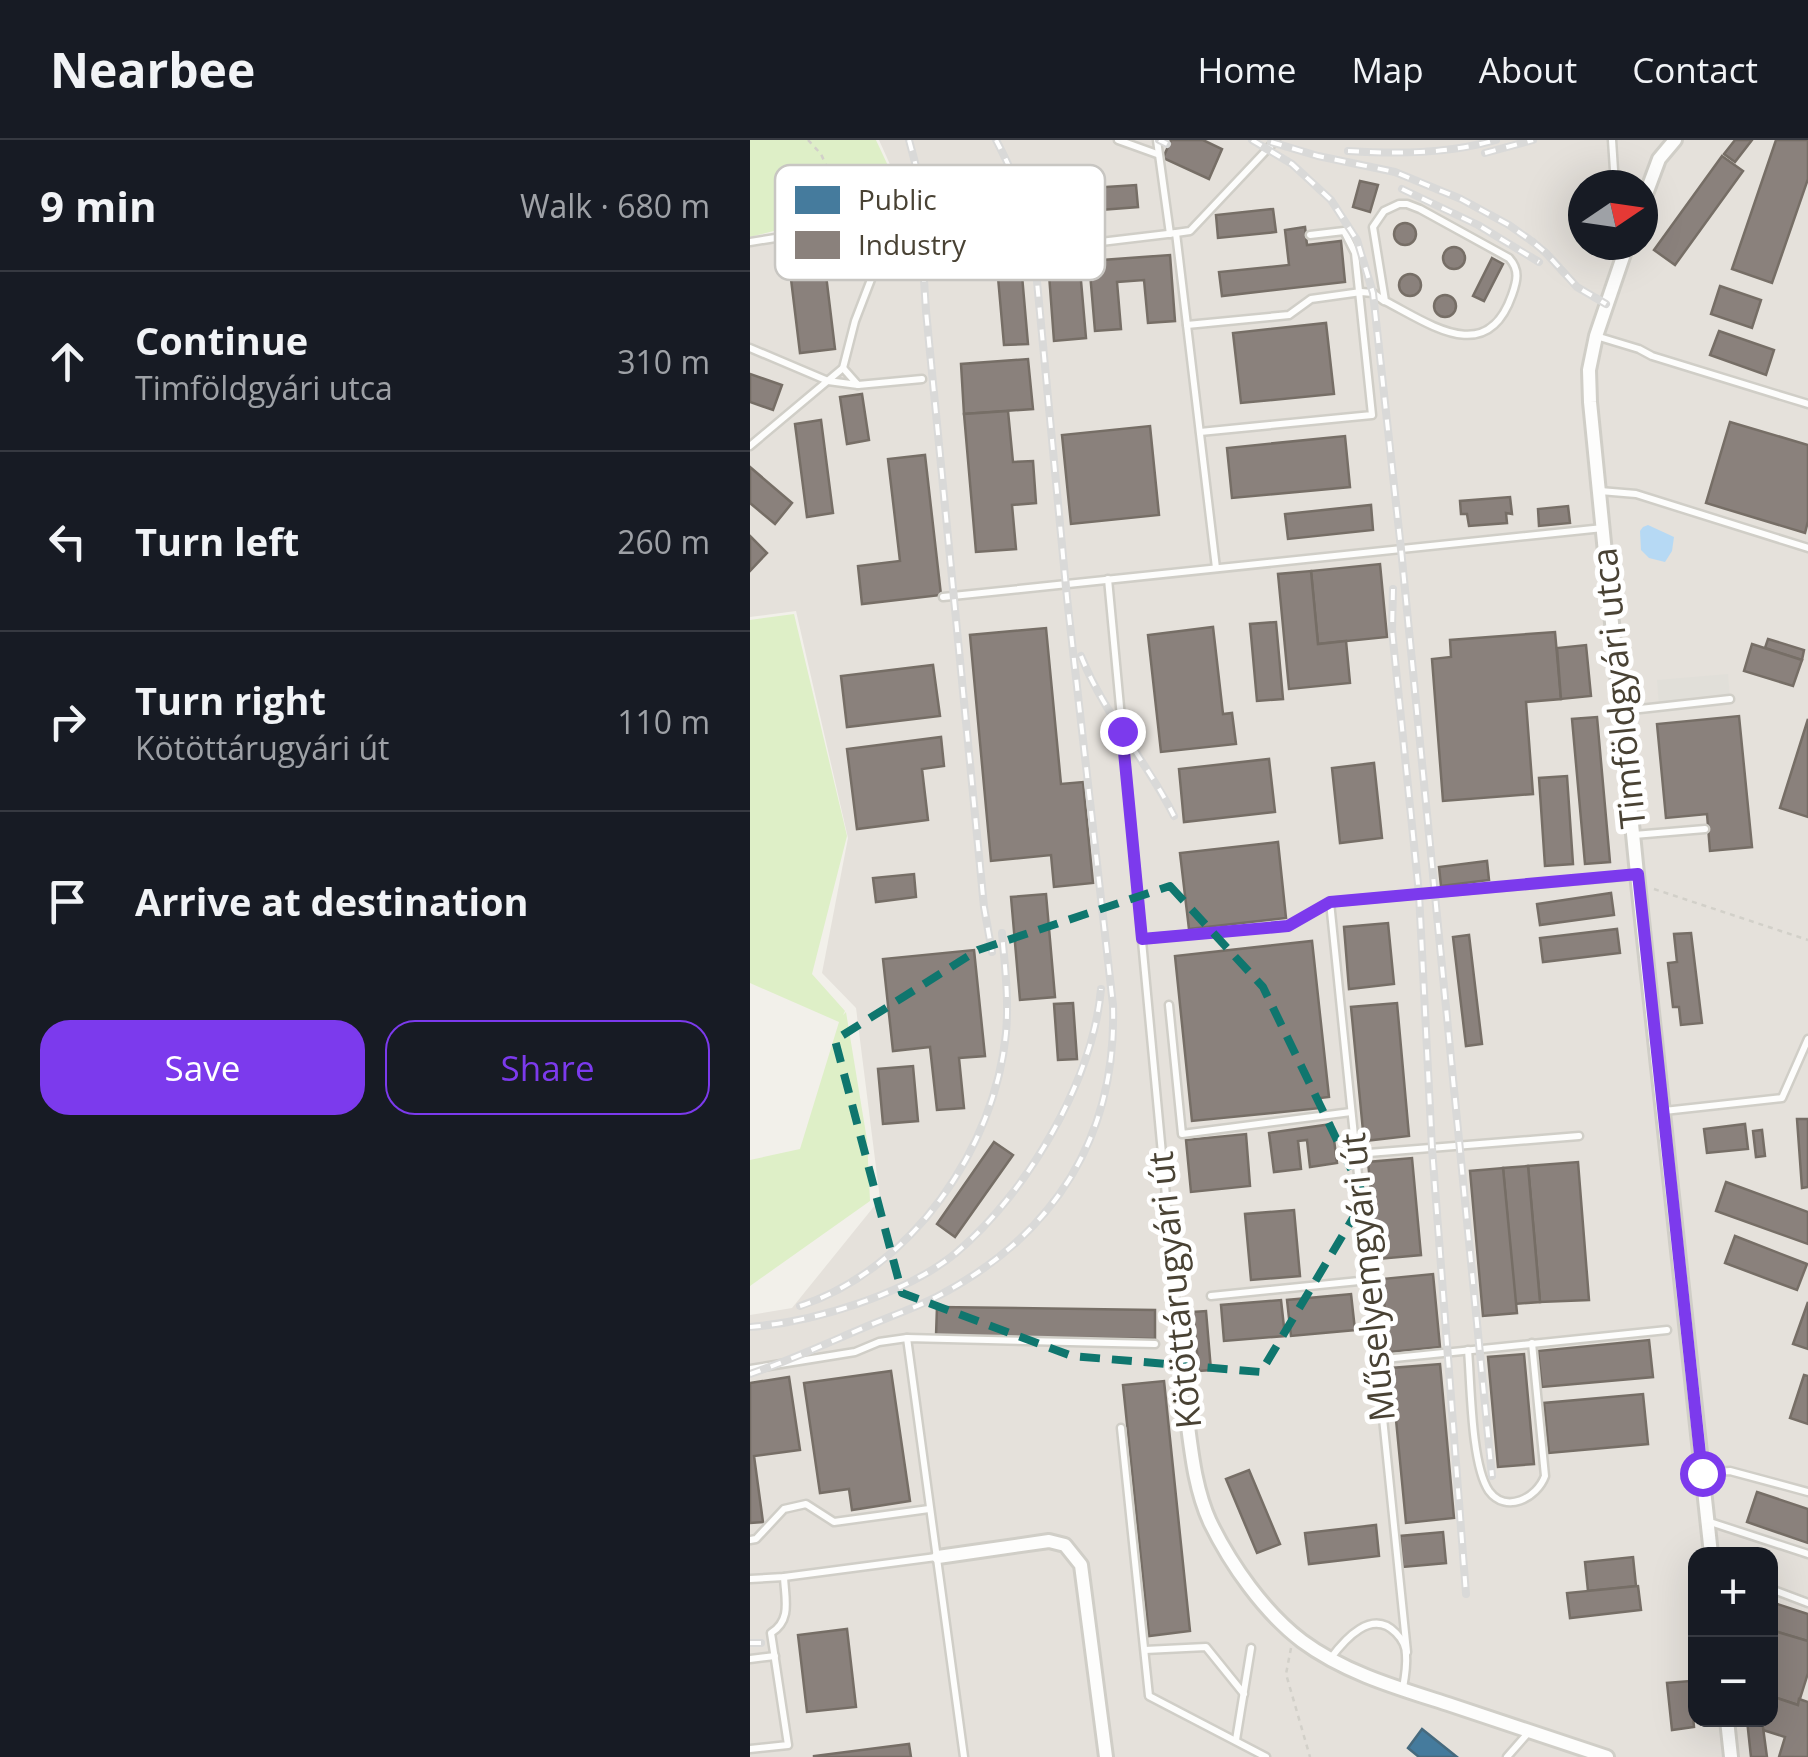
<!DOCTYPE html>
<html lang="en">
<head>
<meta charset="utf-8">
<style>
	body { margin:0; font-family:"Open Sans",sans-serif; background:#20242c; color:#f1f3f6 }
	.controls { position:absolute; right:30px; bottom:30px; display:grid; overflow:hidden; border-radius:20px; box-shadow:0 10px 40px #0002 }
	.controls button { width:90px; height:90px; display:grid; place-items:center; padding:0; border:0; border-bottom:2px solid #363941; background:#171b24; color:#f1f3f6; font:50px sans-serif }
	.compass { position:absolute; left:818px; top:30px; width:90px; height:90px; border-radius:50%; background:#171b24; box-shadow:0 10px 40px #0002; rotate:77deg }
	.stop { position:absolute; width:30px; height:30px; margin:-22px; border:8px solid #7c3aed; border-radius:50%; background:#fff }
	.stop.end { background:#7c3aed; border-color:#fff; box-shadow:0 2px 10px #0008 }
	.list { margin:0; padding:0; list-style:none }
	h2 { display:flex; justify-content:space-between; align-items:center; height:130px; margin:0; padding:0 40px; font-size:42px }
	h2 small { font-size:32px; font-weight:400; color:#9ea1a6 }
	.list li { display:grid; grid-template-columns:65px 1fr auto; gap:30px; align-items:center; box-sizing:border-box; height:180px; padding:0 40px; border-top:2px solid #363941 }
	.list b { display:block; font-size:38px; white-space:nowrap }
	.list p { margin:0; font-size:32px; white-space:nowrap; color:#9ea1a6 }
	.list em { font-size:32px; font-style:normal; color:#9ea1a6 }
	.actions { display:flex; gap:20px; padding:30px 40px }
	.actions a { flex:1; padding:22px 0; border:2px solid #7c3aed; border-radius:30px; text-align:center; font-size:35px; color:#7c3aed }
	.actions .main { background:#7c3aed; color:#fff }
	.icon { flex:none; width:55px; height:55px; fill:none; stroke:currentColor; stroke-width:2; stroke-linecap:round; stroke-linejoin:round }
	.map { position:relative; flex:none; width:1058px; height:1617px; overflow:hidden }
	header { display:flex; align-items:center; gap:60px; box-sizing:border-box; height:140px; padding:0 50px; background:#171b24; border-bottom:2px solid #363941 }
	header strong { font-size:48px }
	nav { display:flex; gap:55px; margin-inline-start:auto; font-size:35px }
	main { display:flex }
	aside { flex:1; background:#171b24 }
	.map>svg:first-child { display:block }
	.industrial { fill:#e5e1db; fill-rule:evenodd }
	.green { fill:#deefc7 }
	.parking { fill:#e1dfd9 }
	.water { fill:#b6d9f4 }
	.public { fill:#457b9d; stroke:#466a7e; stroke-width:2.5 }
	.industry { fill:#8a817c; stroke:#766e66; stroke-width:2.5 }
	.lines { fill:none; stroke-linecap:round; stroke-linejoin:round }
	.service-casing { stroke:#d0cec7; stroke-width:11 }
	.minor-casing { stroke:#d0cec7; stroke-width:18 }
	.path { stroke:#d2d0c9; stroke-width:2.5; stroke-dasharray:5 5; stroke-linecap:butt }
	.service { stroke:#fdfdfc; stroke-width:6 }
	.minor { stroke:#fdfdfc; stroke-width:12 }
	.rail-casing { stroke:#d9d9d8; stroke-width:8 }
	.rail { stroke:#fff; stroke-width:4; stroke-dasharray:11; stroke-linecap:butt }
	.route { stroke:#7c3aed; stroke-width:12 }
	.marked { fill:none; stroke:#0f766e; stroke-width:8; stroke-dasharray:20 12; stroke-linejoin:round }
	.labels { text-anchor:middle; stroke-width:10; stroke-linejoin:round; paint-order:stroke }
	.street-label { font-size:35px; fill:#494234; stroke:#fff }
	.key { fill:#fff; stroke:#c8c6c2; stroke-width:2.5 }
	.key-label { font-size:28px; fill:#494234 }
</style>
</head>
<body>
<header>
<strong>Nearbee</strong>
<nav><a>Home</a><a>Map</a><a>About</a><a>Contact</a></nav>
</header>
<main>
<aside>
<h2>9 min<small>Walk · 680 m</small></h2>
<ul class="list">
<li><svg class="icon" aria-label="ahead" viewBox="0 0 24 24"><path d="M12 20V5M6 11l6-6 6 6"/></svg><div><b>Continue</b><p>Timföldgyári utca</p></div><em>310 m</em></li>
<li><svg class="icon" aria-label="left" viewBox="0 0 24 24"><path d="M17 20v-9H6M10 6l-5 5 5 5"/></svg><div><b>Turn left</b></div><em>260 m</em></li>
<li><svg class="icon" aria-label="right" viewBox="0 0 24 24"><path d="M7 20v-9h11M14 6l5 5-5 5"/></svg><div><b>Turn right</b><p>Kötöttárugyári út</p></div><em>110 m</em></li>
<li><svg class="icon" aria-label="arrive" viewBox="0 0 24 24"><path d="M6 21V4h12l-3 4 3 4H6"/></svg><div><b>Arrive at destination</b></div></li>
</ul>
<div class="actions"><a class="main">Save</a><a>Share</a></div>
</aside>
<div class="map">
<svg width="1058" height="1617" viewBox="0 0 1058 1617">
	<rect width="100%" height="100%" fill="#f2f0ea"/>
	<path class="industrial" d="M 129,0 L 1058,0 L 1058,1617 L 0,1617 L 0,1175 L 42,1168 L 130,1059 L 106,868 L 72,833 L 98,698 L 46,471 L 0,477 L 0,100 L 156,60 ZM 833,45 L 893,45 L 893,105 L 833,105 ZM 946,1414 L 1021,1414 L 1021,1580 L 946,1580 Z"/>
	<g class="green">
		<polygon points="0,0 126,0 153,58 0,97"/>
		<polygon points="44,474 97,696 62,834 95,871 93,875 96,872 117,1000 120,1061 0,1146 0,1020 50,1009 89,882 0,843 0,480"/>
	</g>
	<polygon class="parking" points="978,534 980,559 909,567 907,540"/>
	<polygon class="water" points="898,385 924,397 922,411 915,422 899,418 891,410 890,391 893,387"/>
	<polygon class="public" points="672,1589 707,1617 669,1617 658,1608"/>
	<g class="industry">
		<polygon points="421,0 453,0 472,9 459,39 413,18"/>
		<polygon points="985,0 1002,0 985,22 974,14"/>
		<polygon points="1026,0 1058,0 1058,39 1022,143 982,129"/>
		<polygon points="972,16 993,31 925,125 904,110"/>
		<polygon points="610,41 628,45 620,72 603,67"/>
		<polygon points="386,45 388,67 312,73 310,50"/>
		<polygon points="523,69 526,92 468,98 466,75"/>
		<circle cx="655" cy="94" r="11"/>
		<polygon points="555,87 557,105 591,101 595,142 472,156 469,132 539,125 535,90"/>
		<circle cx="704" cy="118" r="11"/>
		<polygon points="420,115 425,181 398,183 394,140 367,142 371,189 345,191 339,121"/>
		<polygon points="329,118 336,198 304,201 298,121"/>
		<polygon points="742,118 753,124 734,161 723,156"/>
		<polygon points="271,124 278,204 254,205 247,126"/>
		<circle cx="660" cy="145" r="11"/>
		<polygon points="76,135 85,209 50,213 41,139"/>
		<polygon points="970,146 1011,160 1002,188 961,174"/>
		<circle cx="695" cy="166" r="11"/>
		<polygon points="576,183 584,254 491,263 483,193"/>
		<polygon points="969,191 1024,210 1016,235 960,215"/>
		<polygon points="278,219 283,269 214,274 211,224"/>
		<polygon points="0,234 32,245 23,270 0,262"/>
		<polygon points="112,254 119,300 97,304 90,257"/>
		<polygon points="258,271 263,322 283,321 286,363 262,365 266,409 226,412 214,274"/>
		<polygon points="71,280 83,373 57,377 45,284"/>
		<polygon points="980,282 1058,305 1058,381 1055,393 956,363"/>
		<polygon points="400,286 409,375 321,384 312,295"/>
		<polygon points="595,296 600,347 482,358 477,308"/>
		<polygon points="175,315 191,455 112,464 108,426 150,421 138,319"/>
		<polygon points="0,327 42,363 25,384 0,363"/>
		<polygon points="760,357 762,374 756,373 757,383 719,386 717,374 711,374 710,361"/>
		<polygon points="621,365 623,390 538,399 535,374"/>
		<polygon points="818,366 820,383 789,386 788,369"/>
		<polygon points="0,396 17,413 0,431"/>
		<polygon points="630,424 637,497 568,504 561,431"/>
		<polygon points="561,431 568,504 596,501 600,543 539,549 528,434"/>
		<polygon points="526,482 533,559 507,561 500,484"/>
		<polygon points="463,487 473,574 482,573 486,604 411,612 398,495"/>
		<polygon points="296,488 311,644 333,642 343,743 304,747 301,715 241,721 220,495"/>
		<polygon points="805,492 811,559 776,562 783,654 693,661 682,519 701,517 700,500"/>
		<polygon points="1018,499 1054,510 1052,520 1015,508"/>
		<polygon points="1002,504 1052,520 1043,546 994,531"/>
		<polygon points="836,505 841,556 811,559 807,508"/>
		<polygon points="183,525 190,576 97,587 91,536"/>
		<polygon points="989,576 1002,707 960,711 957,674 916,678 907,584"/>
		<polygon points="847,577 860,722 835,724 822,579"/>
		<polygon points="1058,579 1058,677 1030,668"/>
		<polygon points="191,597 194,626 172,629 178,680 107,689 97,609"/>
		<polygon points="519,619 525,672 434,682 429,629"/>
		<polygon points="624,623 632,698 590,703 582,628"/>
		<polygon points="817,636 823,724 795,726 789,638"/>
		<polygon points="528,702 536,778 439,789 430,713"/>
		<polygon points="737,721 739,740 691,746 689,727"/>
		<polygon points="164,734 166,757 126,762 123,738"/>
		<polygon points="861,753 864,775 790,785 787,764"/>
		<polygon points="296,754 305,857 270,860 261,757"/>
		<polygon points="638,783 644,844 599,849 594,787"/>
		<polygon points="867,789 870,813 793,822 790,798"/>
		<polygon points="941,793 952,883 931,885 929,867 923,867 918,823 927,822 924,794"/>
		<polygon points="719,795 732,904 716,906 703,797"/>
		<polygon points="562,801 579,957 570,958 571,968 442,981 425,816"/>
		<polygon points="224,810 235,916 209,918 214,968 187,970 180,907 143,911 133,819"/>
		<polygon points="323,863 327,919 308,920 304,864"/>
		<polygon points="647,863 659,996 614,1001 601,867"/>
		<polygon points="163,926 168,981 133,984 128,929"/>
		<polygon points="1047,979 1058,979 1058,1047 1052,1048"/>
		<polygon points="582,984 587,1023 560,1027 557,1000 548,1001 551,1029 524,1032 519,993"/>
		<polygon points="995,984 998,1009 957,1013 954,989"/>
		<polygon points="1012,990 1015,1016 1006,1017 1003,991"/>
		<polygon points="496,994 500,1046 441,1052 436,1000"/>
		<polygon points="244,1002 263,1015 205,1097 187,1084"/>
		<polygon points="662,1018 671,1115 628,1119 618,1022"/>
		<polygon points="828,1022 839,1160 790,1162 778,1026"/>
		<polygon points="778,1026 790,1162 765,1164 753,1028"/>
		<polygon points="753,1028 767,1173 733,1176 720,1031"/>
		<polygon points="976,1042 1058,1072 1058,1104 966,1071"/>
		<polygon points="544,1070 550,1136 501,1140 495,1074"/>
		<polygon points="985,1096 1057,1124 1047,1150 975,1123"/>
		<polygon points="683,1134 690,1207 639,1212 632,1139"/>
		<polygon points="601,1154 605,1190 541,1196 537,1160"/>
		<polygon points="531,1160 535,1196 474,1201 471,1165"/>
		<polygon points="1058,1162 1058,1209 1043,1204"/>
		<polygon points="187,1167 405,1170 405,1199 186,1196"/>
		<polygon points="456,1171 461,1230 449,1231 443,1172"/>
		<polygon points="899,1200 903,1237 792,1247 788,1211"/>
		<polygon points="774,1214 784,1324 748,1327 738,1217"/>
		<polygon points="690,1224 704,1378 656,1383 641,1228"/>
		<polygon points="141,1231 160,1361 102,1370 99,1349 70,1353 54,1243"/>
		<polygon points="1054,1235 1058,1236 1058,1284 1040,1278"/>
		<polygon points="39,1237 50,1310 4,1316 13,1382 0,1383 0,1243"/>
		<polygon points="414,1241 440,1491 399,1496 373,1245"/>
		<polygon points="893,1254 898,1304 799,1313 794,1263"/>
		<polygon points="499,1330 530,1404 507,1413 476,1339"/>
		<polygon points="1007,1352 1058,1369 1058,1403 997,1382"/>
		<polygon points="626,1385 629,1416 559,1424 555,1393"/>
		<polygon points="693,1392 696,1423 653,1427 650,1396"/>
		<polygon points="883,1417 886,1446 838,1451 835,1422"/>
		<polygon points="888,1446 891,1470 820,1478 817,1453"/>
		<polygon points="1021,1462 1058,1474 1058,1501 1021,1490"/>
		<polygon points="97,1489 106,1567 57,1572 48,1495"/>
		<polygon points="1021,1490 1058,1501 1058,1533 1048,1565 1021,1556"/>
		<polygon points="940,1541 944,1587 922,1590 917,1543"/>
		<polygon points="1021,1556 1048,1565 1049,1559 1058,1562 1058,1617 1029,1617 1035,1597 1013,1590 1012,1580 1021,1580"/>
		<polygon points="997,1580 1012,1580 1017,1617 1001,1617"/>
		<polygon points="159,1604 161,1617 64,1617 64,1616"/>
	</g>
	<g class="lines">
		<g class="service-casing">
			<g id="service">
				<polyline points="368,0 407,14"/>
				<polyline points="407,0 420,94"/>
				<polyline points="862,0 865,45"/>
				<path d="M 649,64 L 657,64 L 670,69 L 759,118 C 770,130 767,141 762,155 C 737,227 680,184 635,161 L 623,87 L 634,71 Z"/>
				<polyline points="426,93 440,91 526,0"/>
				<polyline points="0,102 38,96 99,104 152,124"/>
				<polyline points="91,133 426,93 466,428"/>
				<polyline points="437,185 539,175 561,159 611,152 623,153 634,161"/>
				<polyline points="846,196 889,209 902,216 1058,264"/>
				<polyline points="0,208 78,241 108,245"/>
				<polyline points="93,228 108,245 172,239"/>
				<polyline points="450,292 622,275 605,113 594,91 560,95"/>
				<polyline points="0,306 93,228 105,181 125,129"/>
				<polyline points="850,351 886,354 1058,408"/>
				<polyline points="358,439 436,1269"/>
				<polyline points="193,457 853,388"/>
				<polyline points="872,571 980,559"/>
				<polyline points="884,695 955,689"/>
				<polyline points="580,762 657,1512"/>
				<polyline points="392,799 538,786 580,762 886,735"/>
				<polyline points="419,865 432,994 601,972"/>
				<polyline points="914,971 1032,958 1058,899"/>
				<polyline points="606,1014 829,996"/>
				<polyline points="461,1156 619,1140"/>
				<polyline points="157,1198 214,1617"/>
				<path d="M 718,1210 C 721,1244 721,1325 739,1351 C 756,1374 787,1358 795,1336 L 782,1203"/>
				<polyline points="625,1220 917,1190"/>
				<polyline points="0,1229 105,1212 129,1202 157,1198 405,1204"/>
				<polyline points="371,1288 399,1556 516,1617"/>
				<polyline points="952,1333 980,1331 1058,1352"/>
				<polyline points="960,1382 1058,1414"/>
				<polyline points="0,1400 6,1399 34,1369 56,1364 84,1382 179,1369"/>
				<polyline points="0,1439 34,1437 186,1417"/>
				<polyline points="1021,1449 1058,1463"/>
				<polyline points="395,1510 456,1507 494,1554"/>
				<polyline points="0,1519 25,1516"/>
				<path d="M 580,1519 C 595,1499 622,1468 646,1493 C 652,1499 656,1507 656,1515 C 657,1526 655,1537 653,1548"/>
				<polyline points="486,1600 501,1508"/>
				<path d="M 0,1609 L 38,1605 L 21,1493 C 42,1480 35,1459 34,1437"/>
				<polyline points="757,1617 779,1592"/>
			</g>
		</g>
		<g class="minor-casing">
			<g id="minor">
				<polyline points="893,62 909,19 925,0"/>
				<polyline points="877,105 846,196 839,230 840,262 887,734 961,1414"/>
				<path d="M 436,1271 C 441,1307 444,1347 460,1382 C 481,1425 514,1472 552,1501 C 595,1533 648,1548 698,1564 C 751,1582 804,1599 857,1617"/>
				<polyline points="188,1417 299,1401 315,1405 331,1425 356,1617"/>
				<polyline points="977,1580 981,1617"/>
			</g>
		</g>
		<g class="path">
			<polyline points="58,0 71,14 108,96"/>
			<polyline points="904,749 1058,800"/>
			<polyline points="541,1508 536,1534 560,1617"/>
		</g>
		<use href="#service" class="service"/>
		<use href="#minor" class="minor"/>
		<g class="rail-casing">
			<g id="rail">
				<polyline points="159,0 167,30 176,171 234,767 242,812"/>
				<polyline points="409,0 417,4"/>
				<polyline points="502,0 542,24 581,60 607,100 623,153 651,409 742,1336"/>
				<polyline points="521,2 568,16 645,32 711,59 759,85 783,102 796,113 827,147 856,164"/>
				<path d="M 598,11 C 647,14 698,14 746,0"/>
				<polyline points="735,13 783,0"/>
				<polyline points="652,49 728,85 789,122"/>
				<polyline points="643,449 642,490 669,754 682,1008 716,1454"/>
				<path d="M 331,516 C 354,574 396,620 424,676"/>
				<path d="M 50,1166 C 162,1129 245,1008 256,893 C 259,859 255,827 252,793"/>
				<path d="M 0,1187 C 64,1182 157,1154 207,1112 C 277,1053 343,940 351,849"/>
				<path d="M 0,1234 C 38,1221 75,1204 113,1188 C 138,1177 166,1168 190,1155 C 305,1094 367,996 363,865 L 317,458 L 284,110 C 276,65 267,40 246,0"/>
				<polyline points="0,1503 11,1503"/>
			</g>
		</g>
		<use href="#rail" class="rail"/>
	</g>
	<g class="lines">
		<polyline class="route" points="372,591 392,799 538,786 580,762 888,734 952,1333"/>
	</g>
	<path class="marked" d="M 420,746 L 513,847 L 615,1058 L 511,1232 L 322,1216 L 152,1153 L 85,900 L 228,810 Z"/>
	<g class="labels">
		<g class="street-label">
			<text transform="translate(869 548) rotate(-96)" y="12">Timföldgyári utca</text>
			<text transform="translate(618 1137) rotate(-96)" y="12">Műselyemgyári út</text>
			<text transform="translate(425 1150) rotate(-96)" y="12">Kötöttárugyári út</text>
		</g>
	</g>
	<rect x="25" y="25" width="330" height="115" rx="15" class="key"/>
	<rect x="45" y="46" width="45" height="28" fill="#457b9d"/>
	<rect x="45" y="91" width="45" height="28" fill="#8a817c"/>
	<g class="key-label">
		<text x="108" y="70">Public</text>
		<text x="108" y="115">Industry</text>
	</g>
</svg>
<div class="controls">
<button>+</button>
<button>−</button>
</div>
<svg class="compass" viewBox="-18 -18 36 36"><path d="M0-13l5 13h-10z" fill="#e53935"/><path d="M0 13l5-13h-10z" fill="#9ea1a6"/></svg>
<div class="stop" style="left:952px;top:1333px"></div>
<div class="stop end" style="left:372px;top:591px"></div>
</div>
</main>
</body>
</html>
